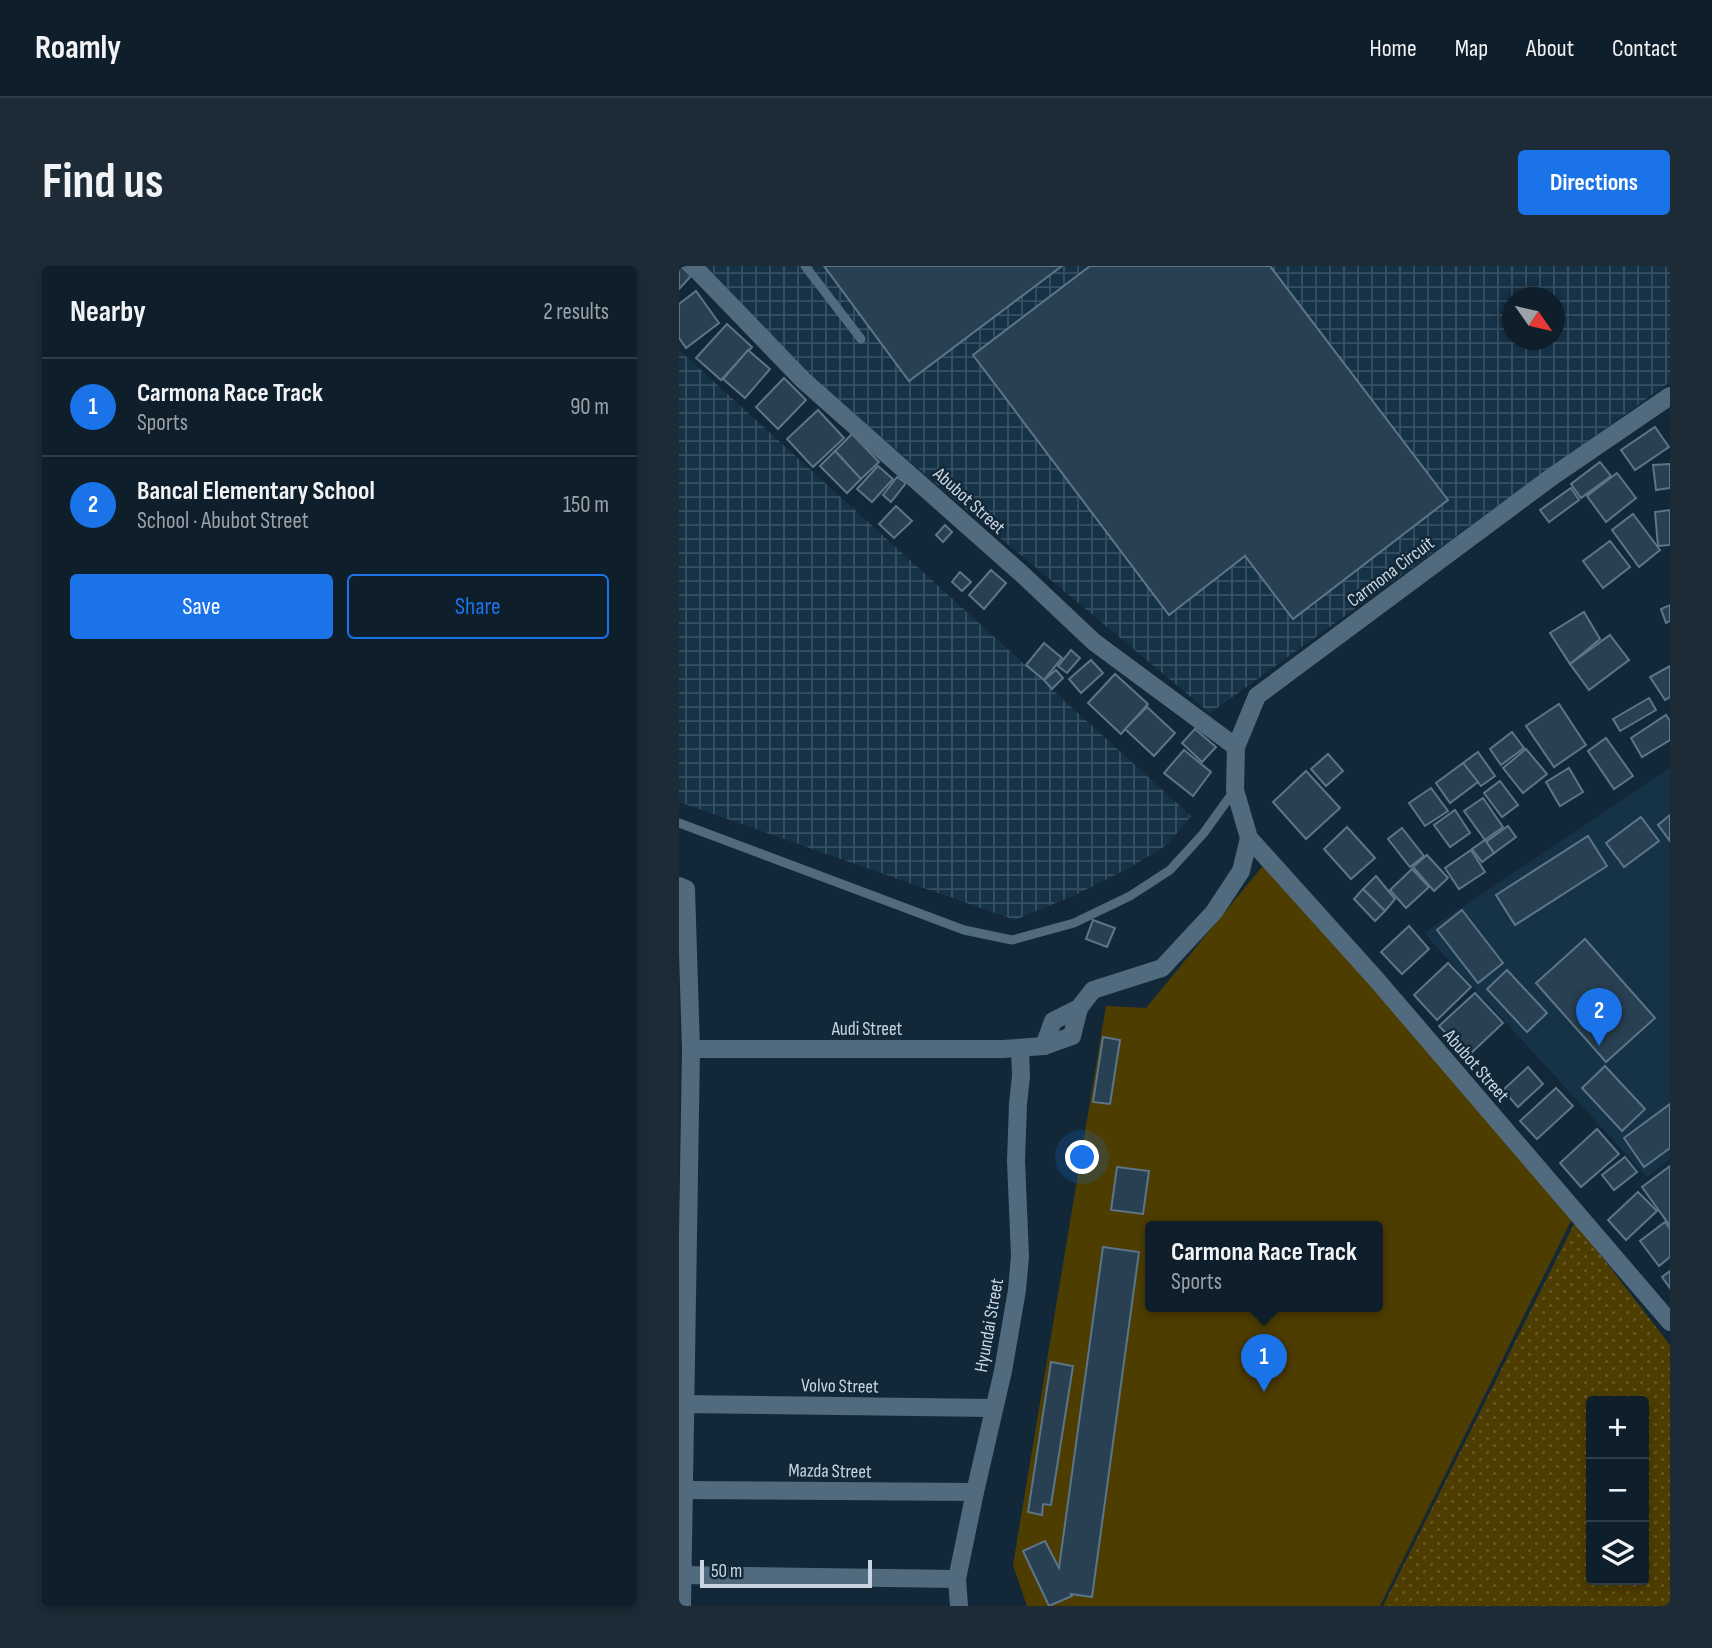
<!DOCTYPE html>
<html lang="en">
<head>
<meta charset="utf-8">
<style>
	body { margin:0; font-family:"Sofia Sans Condensed",sans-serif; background:#1c2b36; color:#f1f3f6 }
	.controls { position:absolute; right:21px; bottom:21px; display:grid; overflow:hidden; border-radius:7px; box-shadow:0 4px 10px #0003 }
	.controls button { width:63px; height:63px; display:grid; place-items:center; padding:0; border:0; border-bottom:2px solid #2e3c47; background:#0e1e2a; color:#f1f3f6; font:35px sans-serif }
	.compass { position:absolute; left:823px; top:21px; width:63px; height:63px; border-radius:50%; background:#0e1e2a; box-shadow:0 4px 10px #0003; rotate:124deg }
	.scale { position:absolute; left:21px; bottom:18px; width:172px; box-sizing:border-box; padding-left:7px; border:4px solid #c9d6e1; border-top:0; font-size:19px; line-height:24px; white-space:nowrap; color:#c9d6e1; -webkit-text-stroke:5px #122838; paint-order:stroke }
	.you { position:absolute; left:404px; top:892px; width:24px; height:24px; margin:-18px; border:5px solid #fff; border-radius:50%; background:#1a73e8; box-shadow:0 0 0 10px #1a73e833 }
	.badge { display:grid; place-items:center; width:46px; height:46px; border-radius:50%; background:#1a73e8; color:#fff; font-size:23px; font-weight:700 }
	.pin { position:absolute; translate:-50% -58px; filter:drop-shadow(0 2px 4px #0008) }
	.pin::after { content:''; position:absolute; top:37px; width:24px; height:21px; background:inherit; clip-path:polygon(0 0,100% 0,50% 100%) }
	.popup { position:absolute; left:466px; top:955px; width:238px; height:91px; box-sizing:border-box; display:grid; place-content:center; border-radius:7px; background:#0e1e2a; filter:drop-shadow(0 2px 5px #0005); font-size:23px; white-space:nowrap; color:#9ba2a8 }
	.popup b { font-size:26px; color:#f1f3f6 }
	.popup::after { content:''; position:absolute; left:50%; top:100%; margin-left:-14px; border:14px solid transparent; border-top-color:#0e1e2a }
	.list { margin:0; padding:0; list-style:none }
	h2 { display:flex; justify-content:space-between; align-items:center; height:91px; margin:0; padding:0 28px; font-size:30px }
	h2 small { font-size:23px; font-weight:400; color:#9ba2a8 }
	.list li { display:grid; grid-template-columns:46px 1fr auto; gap:21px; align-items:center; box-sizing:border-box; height:98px; padding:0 28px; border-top:2px solid #2e3c47 }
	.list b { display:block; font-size:26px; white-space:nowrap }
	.list p { margin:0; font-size:23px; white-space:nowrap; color:#9ba2a8 }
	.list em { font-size:23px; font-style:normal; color:#9ba2a8 }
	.actions { display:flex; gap:14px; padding:21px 28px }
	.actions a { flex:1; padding:16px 0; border:2px solid #1a73e8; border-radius:7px; text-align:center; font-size:24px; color:#1a73e8 }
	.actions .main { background:#1a73e8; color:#fff }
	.icon { flex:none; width:38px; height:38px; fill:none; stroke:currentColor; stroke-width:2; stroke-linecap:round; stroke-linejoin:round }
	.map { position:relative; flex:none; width:991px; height:1340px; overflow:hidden; border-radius:7px }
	header { display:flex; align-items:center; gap:42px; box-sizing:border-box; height:98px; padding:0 35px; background:#0e1e2a; border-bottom:2px solid #2e3c47 }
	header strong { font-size:33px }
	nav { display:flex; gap:38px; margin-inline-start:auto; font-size:24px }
	.intro { display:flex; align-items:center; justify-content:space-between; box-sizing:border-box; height:168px; padding:0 42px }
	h1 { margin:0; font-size:49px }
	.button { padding:18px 32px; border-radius:7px; background:#1a73e8; color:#fff; font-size:24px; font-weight:700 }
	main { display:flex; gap:42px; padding:0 42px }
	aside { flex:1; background:#0e1e2a; border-radius:7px; box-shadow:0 4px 10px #0003 }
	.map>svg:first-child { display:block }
	.built { fill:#163247 }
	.industrial { fill:url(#industrial-grid); fill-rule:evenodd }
	.green { fill:url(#green-dots); fill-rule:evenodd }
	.pitch { fill:#4e3d00; fill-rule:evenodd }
	.building { fill:#294052; stroke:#5c7588; stroke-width:2 }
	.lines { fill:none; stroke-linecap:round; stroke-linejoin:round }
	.lane { stroke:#526a7d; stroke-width:9 }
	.street { stroke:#526a7d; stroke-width:18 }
	.labels { text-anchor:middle; stroke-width:5; stroke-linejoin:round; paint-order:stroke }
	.street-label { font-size:19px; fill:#c9d6e1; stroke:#122838 }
</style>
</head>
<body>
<header>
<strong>Roamly</strong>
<nav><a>Home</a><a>Map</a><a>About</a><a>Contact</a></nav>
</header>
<div class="intro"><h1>Find us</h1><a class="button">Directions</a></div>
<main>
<aside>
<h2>Nearby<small>2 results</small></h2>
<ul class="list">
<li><span class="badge">1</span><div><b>Carmona Race Track</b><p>Sports</p></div><em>90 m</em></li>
<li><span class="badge">2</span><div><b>Bancal Elementary School</b><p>School · Abubot Street</p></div><em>150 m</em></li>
</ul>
<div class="actions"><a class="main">Save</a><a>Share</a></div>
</aside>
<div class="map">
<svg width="991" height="1340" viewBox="0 0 991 1340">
	<defs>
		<pattern id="industrial-grid" width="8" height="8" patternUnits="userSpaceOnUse" patternTransform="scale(1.75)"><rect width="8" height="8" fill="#163247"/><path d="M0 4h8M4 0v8" fill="none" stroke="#374f61"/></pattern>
		<pattern id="green-dots" width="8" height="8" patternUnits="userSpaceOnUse" patternTransform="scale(1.75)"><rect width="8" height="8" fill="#4e3d00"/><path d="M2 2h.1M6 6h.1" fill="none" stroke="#665825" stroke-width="1.8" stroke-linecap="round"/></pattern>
	</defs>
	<rect width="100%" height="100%" fill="#122838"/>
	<polygon class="built" points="991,502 991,893 968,911 745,667"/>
	<g class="industrial">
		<path d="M 27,0 L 991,0 L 991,116 L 531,447 L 283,240 L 130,109 ZM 834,32 L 876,32 L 876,74 L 834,74 Z"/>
		<polygon points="0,84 512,550 488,579 450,602 396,629 336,654 0,536"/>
	</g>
	<path class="green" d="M 896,956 L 991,1079 L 991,1340 L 704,1340 ZM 912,1135 L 965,1135 L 965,1314 L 912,1314 Z"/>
	<path class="pitch" d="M 587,596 L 893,953 L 701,1340 L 348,1340 L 334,1299 L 427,740 L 467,742 ZM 471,960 L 699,960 L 699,1040 L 471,1040 Z"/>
	<g class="building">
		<polygon points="2,0 12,10 0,23 0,1"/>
		<polygon points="145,0 383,0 230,115"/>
		<polygon points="411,0 591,0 769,234 614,353 566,290 490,349 294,89"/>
		<polygon points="17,25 40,57 7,82 0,72 0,38"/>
		<polygon points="48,58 73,81 42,114 17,92"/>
		<polygon points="69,84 91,103 66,132 44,113"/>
		<polygon points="105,112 127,134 99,163 77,141"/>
		<polygon points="139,144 165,172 134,201 108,173"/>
		<polygon points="976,161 990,181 956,204 942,184"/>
		<polygon points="173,168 200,196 182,213 156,185"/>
		<polygon points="156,185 182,213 168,227 141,200"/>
		<polygon points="921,196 932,210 902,232 892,218"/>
		<polygon points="991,198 991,222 977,224 974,199"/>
		<polygon points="199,200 214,213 193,236 178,223"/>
		<polygon points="938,207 957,232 927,256 908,230"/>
		<polygon points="218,211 227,217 212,236 204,229"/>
		<polygon points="892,222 900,234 870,256 861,244"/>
		<polygon points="217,240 233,255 215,272 200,258"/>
		<polygon points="991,244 991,279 979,280 976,246"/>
		<polygon points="954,248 981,284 960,301 933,264"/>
		<polygon points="266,259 273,266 264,276 257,269"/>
		<polygon points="931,275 951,301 924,322 904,295"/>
		<polygon points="312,304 327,317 305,343 290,329"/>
		<polygon points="281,306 292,316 283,325 273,316"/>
		<polygon points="991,339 991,355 987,357 982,343"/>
		<polygon points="905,346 921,373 891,398 871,367"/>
		<polygon points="931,369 950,394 910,424 891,398"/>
		<polygon points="365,377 383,392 365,414 347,399"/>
		<polygon points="392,384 401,392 388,407 379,400"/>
		<polygon points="412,394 424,407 402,427 390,413"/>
		<polygon points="991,400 991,431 986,434 971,411"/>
		<polygon points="377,404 384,412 373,423 365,414"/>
		<polygon points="436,408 469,438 442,468 409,437"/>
		<polygon points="970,432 977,444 941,465 934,453"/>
		<polygon points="880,438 907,479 875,501 847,460"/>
		<polygon points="468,441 496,467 475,490 446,463"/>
		<polygon points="987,449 991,455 991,474 963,491 952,472"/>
		<polygon points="516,463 537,481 523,496 503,477"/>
		<polygon points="833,466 845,482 822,499 811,483"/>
		<polygon points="927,472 954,510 935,523 909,485"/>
		<polygon points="847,483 868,508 844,527 824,502"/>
		<polygon points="505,484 532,506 514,530 485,507"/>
		<polygon points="799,486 816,510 802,520 784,497"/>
		<polygon points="649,488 664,505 647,520 632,503"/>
		<polygon points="784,497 799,516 771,537 757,517"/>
		<polygon points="890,502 904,526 881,540 867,516"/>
		<polygon points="627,505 661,542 627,573 594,536"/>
		<polygon points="821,515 839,539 823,551 805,527"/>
		<polygon points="752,522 769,545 746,560 730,537"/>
		<polygon points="804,532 824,561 806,574 785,545"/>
		<polygon points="776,544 791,567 771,581 755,559"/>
		<polygon points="991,549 991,575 979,559"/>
		<polygon points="962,551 980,575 945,601 927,577"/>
		<polygon points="829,560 837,571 815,587 807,576"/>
		<polygon points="668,561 696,592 672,613 645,583"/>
		<polygon points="723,562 745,590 731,601 709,573"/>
		<polygon points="909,570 928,600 836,659 817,629"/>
		<polygon points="806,574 815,587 803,596 793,583"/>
		<polygon points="792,584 806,606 780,623 766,602"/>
		<polygon points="748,589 769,612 755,625 734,601"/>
		<polygon points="733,603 750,621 727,642 711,624"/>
		<polygon points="697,610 716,633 706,645 684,623"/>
		<polygon points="684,623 706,645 696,655 675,633"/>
		<polygon points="783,644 824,697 799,717 758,664"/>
		<polygon points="414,654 436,662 428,681 407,673"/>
		<polygon points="730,660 750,683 723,708 702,686"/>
		<polygon points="906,673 976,752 927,796 857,717"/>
		<polygon points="769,697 792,721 758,754 735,729"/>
		<polygon points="828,704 868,747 848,766 808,723"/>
		<polygon points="796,727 824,757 789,790 760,760"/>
		<polygon points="424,771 441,774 431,838 414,836"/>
		<polygon points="926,800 966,843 943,865 903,822"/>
		<polygon points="849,801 864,818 839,841 824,824"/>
		<polygon points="877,822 894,840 858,873 841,855"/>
		<polygon points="991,838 991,882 965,901 945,872"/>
		<polygon points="918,863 940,888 902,921 881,897"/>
		<polygon points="946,891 958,906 935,924 923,909"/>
		<polygon points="991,900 991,960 963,921"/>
		<polygon points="438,901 470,905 464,948 432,944"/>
		<polygon points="959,926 978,945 947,974 929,954"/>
		<polygon points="986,956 991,963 991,991 980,1000 961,975"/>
		<polygon points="424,981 460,986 413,1331 392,1328 393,1330 370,1340 344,1285 366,1275 380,1302"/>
		<polygon points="991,1005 991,1022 983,1011"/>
		<polygon points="372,1096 394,1100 372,1239 364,1238 363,1249 349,1246"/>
	</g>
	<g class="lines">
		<g class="lane">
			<polyline points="126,0 182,73"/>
			<polyline points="0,557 285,664 333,674 395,657 451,630 491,604 524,568 555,525"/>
		</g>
		<g class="street">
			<polyline points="14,0 124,114 344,309 415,376 557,481"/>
			<polyline points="991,130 874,210 578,430 557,481 556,524 570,572 697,713 991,1056"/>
			<polyline points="0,620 7,623 12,783 3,1340"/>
			<polyline points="365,780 374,755 400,742 414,724 483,702 535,646 562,605 570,572"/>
			<polyline points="12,783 324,783 365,780 393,770 400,742"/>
			<polyline points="0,1138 314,1142"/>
			<polyline points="0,1224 296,1226"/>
			<polyline points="0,1309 278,1313"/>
			<polyline points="280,1340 278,1313 296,1226 324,1105 338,1024 341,990 337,895 339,838 342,810 341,782"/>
		</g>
	</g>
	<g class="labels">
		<g class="street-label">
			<text transform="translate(291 234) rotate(42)" y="7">Abubot Street</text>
			<text transform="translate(711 305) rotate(-37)" y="7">Carmona Circuit</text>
			<text x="188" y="769">Audi Street</text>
			<text transform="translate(798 799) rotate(49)" y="7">Abubot Street</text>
			<text transform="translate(309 1059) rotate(-80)" y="7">Hyundai Street</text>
			<text transform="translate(161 1119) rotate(1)" y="7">Volvo Street</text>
			<text transform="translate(151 1204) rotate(1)" y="7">Mazda Street</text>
		</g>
	</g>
</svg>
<div class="controls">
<button>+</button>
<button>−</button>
<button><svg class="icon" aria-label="layers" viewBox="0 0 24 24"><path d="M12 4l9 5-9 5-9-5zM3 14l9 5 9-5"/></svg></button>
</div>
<svg class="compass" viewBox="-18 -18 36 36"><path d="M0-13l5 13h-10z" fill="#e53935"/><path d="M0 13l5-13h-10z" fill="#9ba2a8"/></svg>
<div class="scale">50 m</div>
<div class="you"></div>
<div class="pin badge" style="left:585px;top:1126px">1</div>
<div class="popup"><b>Carmona Race Track</b>Sports</div>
<div class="pin badge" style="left:920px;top:780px">2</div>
</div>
</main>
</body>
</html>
